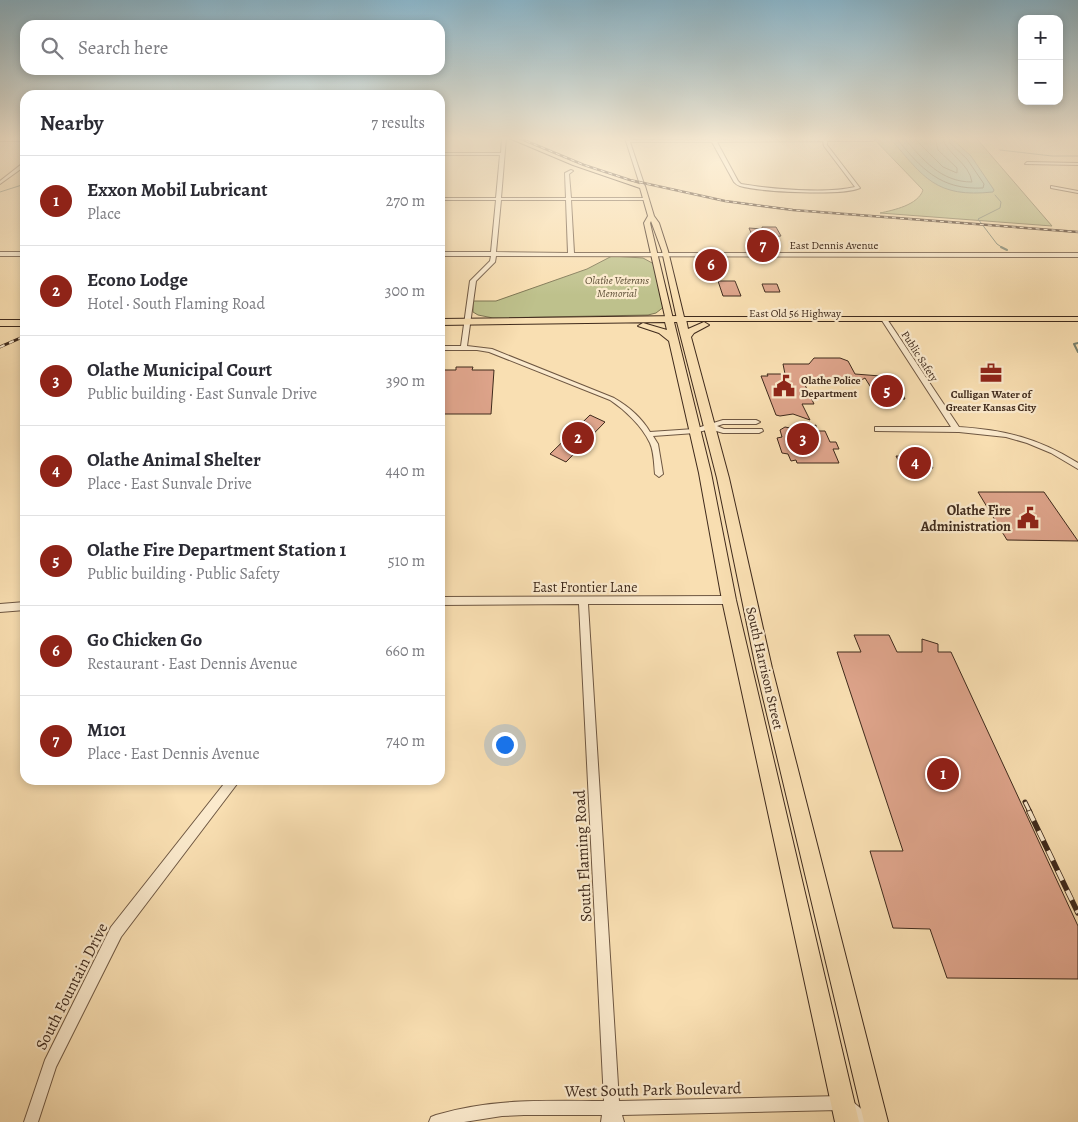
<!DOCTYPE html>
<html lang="en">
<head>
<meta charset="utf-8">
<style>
	body { margin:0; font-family:Alegreya,serif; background:#f2f2f3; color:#2b2b33 }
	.controls { position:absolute; right:15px; top:15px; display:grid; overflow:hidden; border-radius:10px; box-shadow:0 2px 8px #0003 }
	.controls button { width:45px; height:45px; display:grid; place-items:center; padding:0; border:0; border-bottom:1px solid #e1e1e2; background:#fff; color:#2b2b33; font:25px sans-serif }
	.you { position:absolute; left:504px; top:744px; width:18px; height:18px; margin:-12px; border:4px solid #fff; border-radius:50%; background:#1a73e8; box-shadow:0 0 0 8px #1a73e833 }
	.badge { display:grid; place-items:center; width:32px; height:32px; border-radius:50%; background:#8f2418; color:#fff; font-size:16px; font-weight:700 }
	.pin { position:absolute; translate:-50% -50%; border:2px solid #fff; box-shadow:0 1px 5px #0006 }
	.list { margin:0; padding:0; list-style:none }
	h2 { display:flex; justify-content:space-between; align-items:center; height:65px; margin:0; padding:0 20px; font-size:21px }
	h2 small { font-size:16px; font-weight:400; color:#7c7c81 }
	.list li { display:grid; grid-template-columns:32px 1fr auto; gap:15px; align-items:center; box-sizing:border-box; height:90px; padding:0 20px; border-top:1px solid #e1e1e2 }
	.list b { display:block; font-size:19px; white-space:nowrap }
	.list p { margin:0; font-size:16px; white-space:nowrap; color:#7c7c81 }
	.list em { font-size:16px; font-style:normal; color:#7c7c81 }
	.icon { flex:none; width:28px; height:28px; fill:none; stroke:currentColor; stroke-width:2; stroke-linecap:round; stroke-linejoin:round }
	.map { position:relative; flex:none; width:1078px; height:1122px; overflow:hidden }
	.search { position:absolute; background:#fff; box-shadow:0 2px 8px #0003; left:20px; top:20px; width:425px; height:55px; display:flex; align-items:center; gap:12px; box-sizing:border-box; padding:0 18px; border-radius:15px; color:#7c7c81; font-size:19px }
	.panel { position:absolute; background:#fff; box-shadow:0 2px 8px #0003; left:20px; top:90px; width:425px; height:695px; border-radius:15px }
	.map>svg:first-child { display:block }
	.green { fill:#bec18c; stroke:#7e7654 }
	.water { fill:#9fbda6; stroke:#79826f }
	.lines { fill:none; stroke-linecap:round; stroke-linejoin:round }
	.shore { stroke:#6f7461; stroke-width:1 }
	.stream-far1 { stroke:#79826f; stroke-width:1 }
	.stream { stroke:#79826f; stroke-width:2 }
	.building { fill:#dea48b; stroke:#3f2a1c }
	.minor-casing { stroke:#6e5742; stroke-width:2 }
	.major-casing { stroke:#3f2a1c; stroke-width:2 }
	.highway-casing { stroke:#3f2a1c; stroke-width:2 }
	.minor { fill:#fbeacd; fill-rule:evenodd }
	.major { fill:#f9dfb2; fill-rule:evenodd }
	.highway { fill:#f9dfb2; fill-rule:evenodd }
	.rail-far3-casing { stroke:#3f2a1c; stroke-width:2.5 }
	.rail-far2-casing { stroke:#3f2a1c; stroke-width:3 }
	.rail-far1-casing { stroke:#3f2a1c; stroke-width:5 }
	.rail-casing { stroke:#3f2a1c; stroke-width:5.5 }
	.rail-far3 { stroke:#fbeacd; stroke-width:1; stroke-dasharray:4; stroke-linecap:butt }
	.rail-far2 { stroke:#fbeacd; stroke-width:2; stroke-dasharray:5; stroke-linecap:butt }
	.rail-far1 { stroke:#fbeacd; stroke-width:3; stroke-dasharray:9; stroke-linecap:butt }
	.rail { stroke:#fbeacd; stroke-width:4; stroke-dasharray:11; stroke-linecap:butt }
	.labels { text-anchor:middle; stroke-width:4.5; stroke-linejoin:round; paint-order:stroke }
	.far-street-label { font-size:11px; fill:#3f2a1c; stroke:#fbeacd }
	.far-park-label { font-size:11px; font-style:italic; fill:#5f5038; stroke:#fbeacd }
	.far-poi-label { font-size:11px; font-weight:bold; fill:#3f2a1c; stroke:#fbeacd; text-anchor:start }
	.poi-label { font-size:14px; font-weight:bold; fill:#3f2a1c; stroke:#fbeacd; text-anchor:end }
	.street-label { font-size:14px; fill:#3f2a1c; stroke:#fbeacd }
	.near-street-label { font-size:16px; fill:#3f2a1c; stroke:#fbeacd }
</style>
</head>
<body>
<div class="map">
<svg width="1078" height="1122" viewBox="0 0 1078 1122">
	<rect width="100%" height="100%" fill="#f9dfb2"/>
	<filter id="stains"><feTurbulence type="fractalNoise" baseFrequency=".004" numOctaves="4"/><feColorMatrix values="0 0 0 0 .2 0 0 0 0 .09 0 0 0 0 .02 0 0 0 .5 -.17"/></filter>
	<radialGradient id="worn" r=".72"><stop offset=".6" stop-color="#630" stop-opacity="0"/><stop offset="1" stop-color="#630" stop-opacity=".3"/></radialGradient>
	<g class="green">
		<path d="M 873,138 L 986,138 L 977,139 L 1052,226 L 880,213 C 894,210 918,205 923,190 Z"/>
		<polygon points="612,256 643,258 654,264 665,306 656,313 648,315 493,318 478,315 473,312 473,301 496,301 587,269"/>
	</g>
	<path class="water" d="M 890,138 L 951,138 L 971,156 L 994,190 L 993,192 C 936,198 924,178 890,138 Z"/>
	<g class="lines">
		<g class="shore">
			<path d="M 896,138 C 922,169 940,190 983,188 L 984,184 L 967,159 L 950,143 L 949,138"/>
			<path d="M 904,138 C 923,160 941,182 972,182 C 969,163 948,155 942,138"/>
			<polyline points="914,138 943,167 957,173 957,168 938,150 935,138"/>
		</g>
		<g class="stream-far1">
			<polyline points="1000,150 1052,156 1078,156"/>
			<polyline points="0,192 25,184"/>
			<polyline points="995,195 1001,202 1000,208 978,219 997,244 1003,248"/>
		</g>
		<g class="stream">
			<polyline points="1001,247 1007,250"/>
			<polyline points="1078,343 1074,344 1078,352"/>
		</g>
	</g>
	<g class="building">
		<polygon points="762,227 776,227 781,236 760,238 759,235 752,235 749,228 762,229"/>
		<polygon points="718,281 735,281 741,296 723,296"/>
		<polygon points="762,284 777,284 780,292 765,292"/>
		<polygon points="814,358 840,358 848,361 855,374 893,377 905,399 878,399 865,378 858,382 805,385 814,404 802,404 810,420 793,414 780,416 776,415 761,376 768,376 767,374 785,374 783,364 809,364"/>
		<polygon points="456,367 473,367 472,370 494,370 491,414 440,414 440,370 456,370"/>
		<polygon points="590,415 605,422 566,462 550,454"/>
		<polygon points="816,425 816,431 825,431 830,442 836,442 839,449 833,449 839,463 797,463 796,460 791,461 788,454 782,453 777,438 782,437 780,430 785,427 800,430"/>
		<polygon points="896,456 926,457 933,468 902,468"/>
		<polygon points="978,492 1044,492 1078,541 1007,540"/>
		<polygon points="854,635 889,635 897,652 922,652 922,639 938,644 938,652 951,652 1078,926 1078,979 947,978 930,929 893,928 870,851 903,851 837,652 861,652"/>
	</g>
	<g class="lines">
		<g class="minor-casing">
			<g id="minor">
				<polygon points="440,138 444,138 442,147 440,148"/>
				<path d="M 502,138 L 506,138 L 501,198 L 566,198 L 565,173 L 571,170 L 573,171 L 569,174 L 571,198 L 646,198 L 648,199 L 646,200 L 571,200 L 574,253 L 1078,253 L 1078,257 L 496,256 L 495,262 L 476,281 L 467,346 L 492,349 L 614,398 C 628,406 642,418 650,432 L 694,429 L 723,420 L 756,420 L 760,422 L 756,424 L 723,424 L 717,426 L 724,429 L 762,429 L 763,431 L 759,433 L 723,433 L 710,429 L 695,433 L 653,436 L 658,444 L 663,474 L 659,477 L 655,474 C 654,464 654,452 650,443 C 642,426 625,410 610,400 L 489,352 L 477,350 L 440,350 L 440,346 L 461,346 L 470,281 L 490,261 L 491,256 L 440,256 L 440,252 L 491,252 L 496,200 L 440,200 L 440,198 L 496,198 L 500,155 L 440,155 L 440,153 L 501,153 ZM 501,200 L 566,200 L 568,253 L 496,252 Z"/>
				<path d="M 625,138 L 629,138 L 630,140 L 873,139 L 875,140 L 873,141 L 827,141 L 827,145 L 860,188 C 844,196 759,192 740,186 C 737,185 736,184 734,182 L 712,142 L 630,142 L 645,187 L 641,188 ZM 823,141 L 824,146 L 855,187 C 826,194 772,189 741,184 L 738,181 L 717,142 Z"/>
				<rect x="0" y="139" width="25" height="2"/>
				<polygon points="1027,162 1078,163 1078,165 1025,164"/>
				<polygon points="23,163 25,163 25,166 0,184 0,181"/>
				<polygon points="1051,186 1078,191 1078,193 1051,188"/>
				<rect x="0" y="252" width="25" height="4"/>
				<path d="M 884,317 L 887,319 L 959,427 C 1005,430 1038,438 1078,463 L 1078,469 L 1051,453 L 1027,443 L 1006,437 L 959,432 L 875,431 L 875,427 L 951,427 L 881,319 Z"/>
				<path d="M 729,596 L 732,597 L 734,600 L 732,603 L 729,604 L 588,604 L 619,1101 L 842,1096 C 852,1100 867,1112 871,1122 L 853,1122 L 839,1110 L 622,1115 L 624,1122 L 601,1122 L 602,1115 L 524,1115 L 502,1116 L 464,1122 L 429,1122 L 431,1117 L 436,1115 C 494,1098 545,1101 604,1101 L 579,604 L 440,605 L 440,597 Z"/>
				<polygon points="25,602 25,610 0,612 0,604"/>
				<polygon points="227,780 240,780 121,937 56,1067 38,1122 24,1122 45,1060 111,927"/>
			</g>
		</g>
		<g class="major-casing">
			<polygon id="major" points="509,138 517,138 577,163 645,186 654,216 659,223 668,251 684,317 1078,317 1078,321 681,321 677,319 662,251 651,221 650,223 673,319 666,321 644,223 648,216 640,188 573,165"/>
		</g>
		<g class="highway-casing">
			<g id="highway">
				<polygon points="681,316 686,319 688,329 704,322 709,325 694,333 691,337 729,478 772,668 888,1122 864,1122 756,668 717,478 677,322 674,322 711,473 736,600 859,1122 835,1122 722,600 699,473 669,341 659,333 638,326 643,323 667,330 665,322 440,325 440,319"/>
				<rect x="0" y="320" width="25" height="6"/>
			</g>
		</g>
		<use href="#minor" class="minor"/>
		<use href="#major" class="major"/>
		<use href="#highway" class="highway"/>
		<g class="rail-far3-casing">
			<polyline id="rail-far3" points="519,138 584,165 630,180 725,201 793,210 1078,232"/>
		</g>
		<g class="rail-far2-casing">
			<polyline id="rail-far2" points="0,347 25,336"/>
		</g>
		<g class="rail-far1-casing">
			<polyline id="rail-far1" points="1025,802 1030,812"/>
		</g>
		<g class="rail-casing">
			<polyline id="rail" points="1029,811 1078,913"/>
		</g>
		<use href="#rail-far3" class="rail-far3"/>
		<use href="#rail-far2" class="rail-far2"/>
		<use href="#rail-far1" class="rail-far1"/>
		<use href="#rail" class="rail"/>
	</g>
	<linearGradient id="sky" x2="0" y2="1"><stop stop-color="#8bb8ce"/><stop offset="0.47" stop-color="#fcf1dc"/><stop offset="1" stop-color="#fcf1dc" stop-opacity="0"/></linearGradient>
	<rect width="1078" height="295" fill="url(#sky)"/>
	<defs>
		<g id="office-bare" transform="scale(1.725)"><path d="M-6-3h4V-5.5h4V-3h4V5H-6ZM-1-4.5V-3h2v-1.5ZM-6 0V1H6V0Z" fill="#8f2418" stroke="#fbeacd" stroke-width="2.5" paint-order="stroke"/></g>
		<g id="civic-bare" transform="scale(1.725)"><path d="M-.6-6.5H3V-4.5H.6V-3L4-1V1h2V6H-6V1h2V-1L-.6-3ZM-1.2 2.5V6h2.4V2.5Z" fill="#8f2418" stroke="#fbeacd" stroke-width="2.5" paint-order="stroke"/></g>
	</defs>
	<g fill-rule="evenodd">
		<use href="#office-bare" x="991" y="373"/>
		<use href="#civic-bare" x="784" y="386"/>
		<use href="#civic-bare" x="1028" y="518"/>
	</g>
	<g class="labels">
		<g class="far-street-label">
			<text x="834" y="249">East Dennis Avenue</text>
			<text x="795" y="317">East Old 56 Highway</text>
			<text transform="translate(920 356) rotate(57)" y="4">Public Safety</text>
		</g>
		<g class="far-park-label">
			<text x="617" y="284">Olathe Veterans<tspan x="617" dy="13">Memorial</tspan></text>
		</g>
		<g class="far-poi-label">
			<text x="801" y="384">Olathe Police<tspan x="801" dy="13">Department</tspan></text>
			<text x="991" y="398" text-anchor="middle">Culligan Water of<tspan x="991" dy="13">Greater Kansas City</tspan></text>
		</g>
		<g class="poi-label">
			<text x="1011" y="515">Olathe Fire<tspan x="1011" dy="16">Administration</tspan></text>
		</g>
		<g class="street-label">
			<text x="585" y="592">East Frontier Lane</text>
			<text transform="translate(765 668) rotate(77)" y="5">South Harrison Street</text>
		</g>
		<g class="near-street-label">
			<text transform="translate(582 856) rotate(-93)" y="6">South Flaming Road</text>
			<text transform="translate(71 986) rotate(-63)" y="6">South Fountain Drive</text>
			<text transform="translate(653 1089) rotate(-1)" y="6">West South Park Boulevard</text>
		</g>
	</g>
	<rect width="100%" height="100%" filter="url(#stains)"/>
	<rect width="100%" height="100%" fill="url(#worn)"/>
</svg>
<div class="controls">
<button>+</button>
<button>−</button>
</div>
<div class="you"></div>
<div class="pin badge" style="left:943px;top:774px">1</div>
<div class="pin badge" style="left:578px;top:438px">2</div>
<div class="pin badge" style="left:803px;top:439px">3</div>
<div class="pin badge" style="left:915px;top:463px">4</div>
<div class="pin badge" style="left:887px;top:391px">5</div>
<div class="pin badge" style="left:711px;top:265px">6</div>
<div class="pin badge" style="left:763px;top:246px">7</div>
<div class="search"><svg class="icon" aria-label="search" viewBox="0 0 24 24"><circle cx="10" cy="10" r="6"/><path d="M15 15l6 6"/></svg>Search here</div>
<section class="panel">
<h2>Nearby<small>7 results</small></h2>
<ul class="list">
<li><span class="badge">1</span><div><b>Exxon Mobil Lubricant</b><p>Place</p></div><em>270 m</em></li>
<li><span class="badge">2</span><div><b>Econo Lodge</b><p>Hotel · South Flaming Road</p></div><em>300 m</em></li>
<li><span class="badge">3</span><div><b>Olathe Municipal Court</b><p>Public building · East Sunvale Drive</p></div><em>390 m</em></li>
<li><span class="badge">4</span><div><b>Olathe Animal Shelter</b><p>Place · East Sunvale Drive</p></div><em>440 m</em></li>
<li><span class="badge">5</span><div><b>Olathe Fire Department Station 1</b><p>Public building · Public Safety</p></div><em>510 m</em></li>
<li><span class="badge">6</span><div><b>Go Chicken Go</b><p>Restaurant · East Dennis Avenue</p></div><em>660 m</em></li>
<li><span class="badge">7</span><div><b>M101</b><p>Place · East Dennis Avenue</p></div><em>740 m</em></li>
</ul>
</section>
</div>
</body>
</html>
